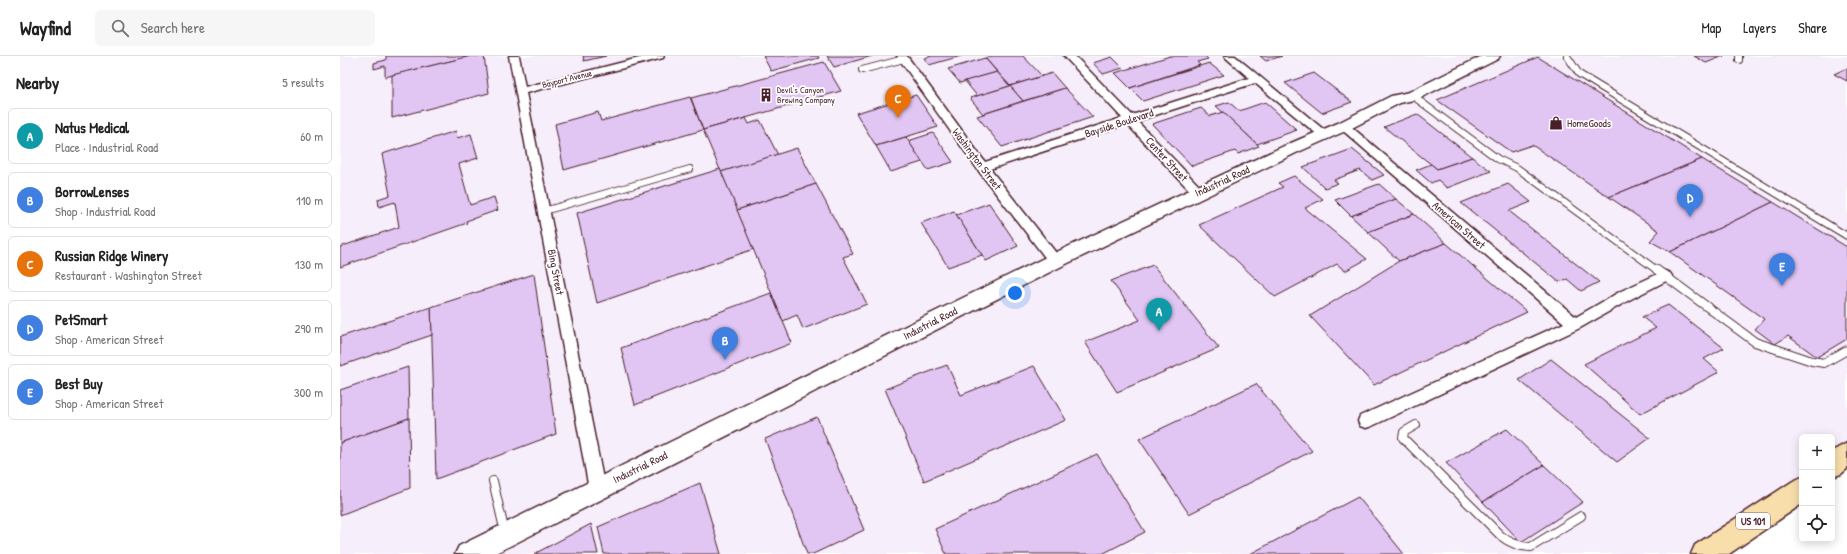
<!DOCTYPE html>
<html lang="en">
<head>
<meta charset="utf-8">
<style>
	body { margin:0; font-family:"Patrick Hand",sans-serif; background:#f6f6f6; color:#222 }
	.controls { position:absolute; right:12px; bottom:12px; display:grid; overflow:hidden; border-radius:6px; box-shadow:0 2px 10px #0003 }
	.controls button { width:36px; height:36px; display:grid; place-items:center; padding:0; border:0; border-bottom:1px solid #e0e0e0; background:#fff; color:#222; font:20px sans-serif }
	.you { position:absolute; left:675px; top:237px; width:14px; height:14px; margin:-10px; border:3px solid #fff; border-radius:50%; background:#1a73e8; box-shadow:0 0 0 6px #1a73e833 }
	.badge { display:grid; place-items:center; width:26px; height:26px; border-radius:50%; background:#4a1f2b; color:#fff; font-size:13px; font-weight:700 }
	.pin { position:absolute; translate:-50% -33px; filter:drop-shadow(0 1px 2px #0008) }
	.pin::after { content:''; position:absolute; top:21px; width:14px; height:12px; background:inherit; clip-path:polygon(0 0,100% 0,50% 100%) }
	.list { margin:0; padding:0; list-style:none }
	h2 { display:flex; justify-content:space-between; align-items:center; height:52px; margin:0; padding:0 16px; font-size:17px }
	h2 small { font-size:13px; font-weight:400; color:#767676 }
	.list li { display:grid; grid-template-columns:26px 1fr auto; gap:12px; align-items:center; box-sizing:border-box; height:56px; margin:0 8px 8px; padding:0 8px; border:1px solid #e0e0e0; border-radius:6px }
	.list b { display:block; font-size:15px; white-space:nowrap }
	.list p { margin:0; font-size:13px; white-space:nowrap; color:#767676 }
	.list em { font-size:13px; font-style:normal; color:#767676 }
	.icon { flex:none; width:22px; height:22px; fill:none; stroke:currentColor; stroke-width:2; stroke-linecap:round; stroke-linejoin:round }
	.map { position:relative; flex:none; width:1507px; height:498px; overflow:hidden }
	header { display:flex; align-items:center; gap:24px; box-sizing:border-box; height:56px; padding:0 20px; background:#fff; border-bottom:1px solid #e0e0e0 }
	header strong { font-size:19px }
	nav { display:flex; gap:22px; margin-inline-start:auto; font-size:14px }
	.search { width:280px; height:36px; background:#f6f6f6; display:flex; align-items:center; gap:10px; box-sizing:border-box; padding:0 14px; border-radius:6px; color:#767676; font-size:15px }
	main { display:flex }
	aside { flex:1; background:#fff }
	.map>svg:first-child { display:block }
	.built { fill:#f6eefb }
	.building { fill:#e1c5f3; stroke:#4a1f2b }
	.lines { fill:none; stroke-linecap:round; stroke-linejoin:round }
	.lane-far1-casing { stroke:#4a1f2b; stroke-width:8 }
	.lane-casing { stroke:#4a1f2b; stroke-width:10 }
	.street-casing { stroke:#4a1f2b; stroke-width:3 }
	.secondary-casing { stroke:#4a1f2b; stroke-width:3 }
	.highway-casing { stroke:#4a1f2b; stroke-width:3 }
	.lane-far1 { stroke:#fff; stroke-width:6 }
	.lane { stroke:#fff; stroke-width:8 }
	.street { fill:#fff; fill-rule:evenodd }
	.secondary { fill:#fff; fill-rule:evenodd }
	.highway { fill:#f8deab; fill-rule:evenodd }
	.labels { text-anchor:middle; stroke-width:3.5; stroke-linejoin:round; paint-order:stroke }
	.far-street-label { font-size:9px; fill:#4a1f2b; stroke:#fff }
	.far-poi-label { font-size:9px; fill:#4a1f2b; stroke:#fff; text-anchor:start }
	.shield { fill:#fff; stroke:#80626b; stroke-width:1 }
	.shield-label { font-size:10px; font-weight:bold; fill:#4a1f2b }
	.street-label { font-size:11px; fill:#4a1f2b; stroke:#fff }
	.poi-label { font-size:11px; fill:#4a1f2b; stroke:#fff; text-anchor:start }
</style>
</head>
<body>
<header>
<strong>Wayfind</strong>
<div class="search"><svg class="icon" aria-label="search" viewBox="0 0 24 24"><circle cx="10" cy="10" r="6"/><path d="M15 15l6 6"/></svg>Search here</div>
<nav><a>Map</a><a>Layers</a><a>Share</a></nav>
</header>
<main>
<aside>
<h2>Nearby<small>5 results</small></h2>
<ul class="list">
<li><span class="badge" style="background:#0f9aa8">A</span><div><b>Natus Medical</b><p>Place · Industrial Road</p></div><em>60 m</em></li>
<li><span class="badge" style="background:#3f7fe0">B</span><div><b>BorrowLenses</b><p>Shop · Industrial Road</p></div><em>110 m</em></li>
<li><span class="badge" style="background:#e8710a">C</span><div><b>Russian Ridge Winery</b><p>Restaurant · Washington Street</p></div><em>130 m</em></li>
<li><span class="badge" style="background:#3f7fe0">D</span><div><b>PetSmart</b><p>Shop · American Street</p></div><em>290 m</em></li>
<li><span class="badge" style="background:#3f7fe0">E</span><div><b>Best Buy</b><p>Shop · American Street</p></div><em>300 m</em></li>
</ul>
</aside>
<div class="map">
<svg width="1507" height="498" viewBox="0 0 1507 498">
	<rect width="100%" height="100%" fill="#fff"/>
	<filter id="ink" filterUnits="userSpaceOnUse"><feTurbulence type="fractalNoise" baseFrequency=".025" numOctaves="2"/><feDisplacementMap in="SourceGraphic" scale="8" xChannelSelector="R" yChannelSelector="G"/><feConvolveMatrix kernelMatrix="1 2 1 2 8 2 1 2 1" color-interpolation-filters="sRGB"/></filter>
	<g filter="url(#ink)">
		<polygon class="built" points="0,0 1507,0 1507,398 1492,410 1492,381 1462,381 1462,433 1365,498 0,498"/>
		<g class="building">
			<polygon points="46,0 131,0 45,21 45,10 34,13 34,7 46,4"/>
			<polygon points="131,0 144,0 149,37 52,62 52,19"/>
			<polygon points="243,0 266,0 244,5"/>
			<polygon points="423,0 478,0 479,2 431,15"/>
			<polygon points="487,0 532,0 494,11"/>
			<polygon points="592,0 621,0 589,9 584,2"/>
			<polygon points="652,0 683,0 702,20 670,30 645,2"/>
			<polygon points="830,0 865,0 868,3 857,6 860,9 790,32 775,17"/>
			<polygon points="920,0 942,0 926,5"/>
			<polygon points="1354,0 1384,0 1366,7"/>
			<polygon points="772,1 783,12 763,18 753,7"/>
			<polygon points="1198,1 1362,103 1269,141 1192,89 1171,96 1097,44"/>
			<polygon points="645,2 657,16 620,27 608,13"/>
			<polygon points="484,6 501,35 363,74 351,42"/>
			<polygon points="869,7 884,19 803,45 790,32"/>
			<polygon points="1507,12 1507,25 1494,18"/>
			<polygon points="657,16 670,30 637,40 625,25"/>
			<polygon points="712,17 725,32 683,45 670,30"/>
			<polygon points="974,17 1012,46 982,57 945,27"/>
			<polygon points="670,30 683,45 643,58 630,42"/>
			<polygon points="725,32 753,61 662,91 637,60"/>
			<polygon points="576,39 598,71 536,90 516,57"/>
			<polygon points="350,41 363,74 224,114 215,68 258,56 261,65"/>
			<polygon points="889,46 899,55 925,46 957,74 917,88 876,50"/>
			<polygon points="861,52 870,60 883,56 919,90 898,98 895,95 852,110 812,68"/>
			<polygon points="1077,58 1132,101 1097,113 1044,71"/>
			<polygon points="406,62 409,68 420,64 438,99 381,116 363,74"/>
			<polygon points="116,75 117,82 131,78 138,102 119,108 130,149 154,141 158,154 126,165 127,167 0,211 0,191 59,171 55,146 39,151 38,143 50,139 42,98"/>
			<polygon points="593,77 613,106 588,114 568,85"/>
			<polygon points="566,81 582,106 551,116 536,90"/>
			<polygon points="457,92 476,128 397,154 381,116"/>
			<polygon points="1012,93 1044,119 1032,124 1020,114 994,124 998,127 985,132 963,111"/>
			<polygon points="1132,101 1151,115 1107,132 1098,124 1091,127 1076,114 1091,108 1097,113"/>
			<polygon points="1362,103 1433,146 1330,196 1310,185 1319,175 1269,141"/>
			<polygon points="380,113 414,193 257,247 237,157"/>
			<polygon points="954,120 983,143 965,152 1027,203 1005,215 997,208 935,241 859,169 943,131 938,127"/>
			<polygon points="476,128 513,198 503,201 527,248 463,273 457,259 443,265 397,154"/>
			<polygon points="1039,128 1056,143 1011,160 995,144"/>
			<polygon points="1168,128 1191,146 1169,155 1259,226 1241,235 1227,223 1219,226 1121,147"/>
			<polygon points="1056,143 1074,158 1028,176 1011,160"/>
			<polygon points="1433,146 1507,191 1507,283 1477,301 1448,280 1435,288 1415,273 1424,263 1330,196"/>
			<polygon points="649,147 678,190 646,205 616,159"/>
			<polygon points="614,155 642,199 608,211 581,167"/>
			<polygon points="1074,158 1106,187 1059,205 1028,176"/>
			<polygon points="1106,187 1187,256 1034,329 970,260 1059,205"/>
			<polygon points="813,209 879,292 777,336 745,286 800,264 771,225"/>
			<polygon points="194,218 216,378 96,423 91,251"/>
			<polygon points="431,237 452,287 295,349 281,292"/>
			<polygon points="1328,249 1384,292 1364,303 1379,316 1300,358 1244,308 1316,272 1302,261"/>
			<polygon points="91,251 92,279 0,310 0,281"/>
			<polygon points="1211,303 1310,382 1277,406 1179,324"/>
			<polygon points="607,309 621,339 694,310 726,364 584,425 545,333"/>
			<polygon points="68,311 69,362 0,387 0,334"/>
			<polygon points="916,328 972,395 849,458 799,383"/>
			<polygon points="477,361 524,474 473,498 467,498 425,383"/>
			<polygon points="69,362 70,432 0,459 0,387"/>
			<polygon points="1167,373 1204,409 1143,446 1106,407"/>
			<polygon points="757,398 805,476 762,498 606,498 595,473"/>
			<polygon points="1204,409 1243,446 1181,486 1143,446"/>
			<polygon points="360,427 381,498 264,498 258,471"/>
			<polygon points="1018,441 1064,498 910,498"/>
			<polygon points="251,468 258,498 194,498"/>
		</g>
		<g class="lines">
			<g class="lane-far1-casing">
				<g id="lane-far1">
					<polyline points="1227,0 1239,18 1507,180"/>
					<polyline points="1399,0 1399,4"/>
					<polyline points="522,14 564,3"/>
					<polyline points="1073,40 1158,103 1177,112 1318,215"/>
					<polyline points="204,155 350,113"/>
				</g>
			</g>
			<g class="lane-casing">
				<g id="lane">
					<polyline points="1317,214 1415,286 1472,305 1484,307 1507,294"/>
					<path d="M 1076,369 L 1064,376 L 1063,382 L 1161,480 C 1170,487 1179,491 1191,491 L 1241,460"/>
					<polyline points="153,425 165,477"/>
				</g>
			</g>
			<g class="street-casing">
				<g id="street">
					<polygon points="169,0 179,0 185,31 307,0 324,0 323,2 186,37 265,433 263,438 257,440 251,438 249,433"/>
					<polygon points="557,0 567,0 645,106 782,62 724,0 735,0 792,59 909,22 884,0 895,0 989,78 987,80 979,80 915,27 797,65 862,133 864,136 862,139 854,139 787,68 650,113 720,202 722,205 720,208 710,208 638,114"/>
					<polygon points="1004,67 1008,68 1236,261 1281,235 1320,217 1325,215 1330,217 1332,220 1330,223 1291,243 1240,272 1032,370 1026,372 1020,370 1018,365 1020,360 1224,267 1000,72 998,70 1000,68"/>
				</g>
			</g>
			<g class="secondary-casing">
				<polygon id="secondary" points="1142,0 1160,0 1158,3 1078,43 1060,47 1010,73 956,97 722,210 154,498 115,498 119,490 708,200 944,90 998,67 1051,40 1069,36"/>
			</g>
			<g class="highway-casing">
				<g id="highway">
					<polygon points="1507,387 1507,413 1501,418 1492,421 1492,395"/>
					<polygon points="1462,421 1462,448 1389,498 1351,498 1355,489 1453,425"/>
				</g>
			</g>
			<use href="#lane-far1" class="lane-far1"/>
			<use href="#lane" class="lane"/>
			<use href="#street" class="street"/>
			<use href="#secondary" class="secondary"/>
			<use href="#highway" class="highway"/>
		</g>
	</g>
	<defs>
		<g id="building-bare" transform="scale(1.08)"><path d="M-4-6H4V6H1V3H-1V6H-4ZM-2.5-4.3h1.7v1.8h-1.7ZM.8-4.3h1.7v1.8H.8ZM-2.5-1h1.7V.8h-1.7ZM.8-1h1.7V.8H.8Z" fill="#4a1f2b" stroke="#fff" stroke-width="2.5" paint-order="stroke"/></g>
		<g id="shop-bare" transform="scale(1.08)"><path d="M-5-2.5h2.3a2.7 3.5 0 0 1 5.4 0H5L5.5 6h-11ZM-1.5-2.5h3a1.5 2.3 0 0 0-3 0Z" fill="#4a1f2b" stroke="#fff" stroke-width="2.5" paint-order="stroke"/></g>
	</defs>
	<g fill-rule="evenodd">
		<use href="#building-bare" x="426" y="39"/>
		<use href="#shop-bare" x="1216" y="67"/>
	</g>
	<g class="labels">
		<g class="far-street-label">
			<text transform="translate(227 23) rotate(-14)" y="3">Bayport Avenue</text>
		</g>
		<g class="far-poi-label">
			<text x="437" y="37">Devil's Canyon<tspan x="437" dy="10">Brewing Company</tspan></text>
		</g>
		<rect class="shield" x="1396" y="457" width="34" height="16" rx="3"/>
		<g class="shield-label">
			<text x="1413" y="469">US 101</text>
		</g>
		<g class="street-label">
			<text transform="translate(779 67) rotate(-18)" y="4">Bayside Boulevard</text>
			<text transform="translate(637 103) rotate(53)" y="4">Washington Street</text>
			<text transform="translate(827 103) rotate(47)" y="4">Center Street</text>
			<text transform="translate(882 125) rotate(-25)" y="4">Industrial Road</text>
			<text transform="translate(1119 169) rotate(41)" y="4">American Street</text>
			<text transform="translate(216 216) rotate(79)" y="4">Bing Street</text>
			<text transform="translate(590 267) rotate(-27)" y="4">Industrial Road</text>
			<text transform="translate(300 411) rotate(-26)" y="4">Industrial Road</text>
		</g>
		<g class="poi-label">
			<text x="1227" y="71">HomeGoods</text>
		</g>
	</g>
</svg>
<div class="controls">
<button>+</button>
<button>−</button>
<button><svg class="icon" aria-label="locate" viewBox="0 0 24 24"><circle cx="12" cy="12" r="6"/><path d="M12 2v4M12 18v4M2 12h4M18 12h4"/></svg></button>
</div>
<div class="you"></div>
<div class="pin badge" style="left:819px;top:275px;background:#0f9aa8">A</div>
<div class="pin badge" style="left:385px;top:304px;background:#3f7fe0">B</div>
<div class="pin badge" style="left:558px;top:62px;background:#e8710a">C</div>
<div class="pin badge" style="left:1350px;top:161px;background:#3f7fe0">D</div>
<div class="pin badge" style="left:1442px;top:230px;background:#3f7fe0">E</div>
</div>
</main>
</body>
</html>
